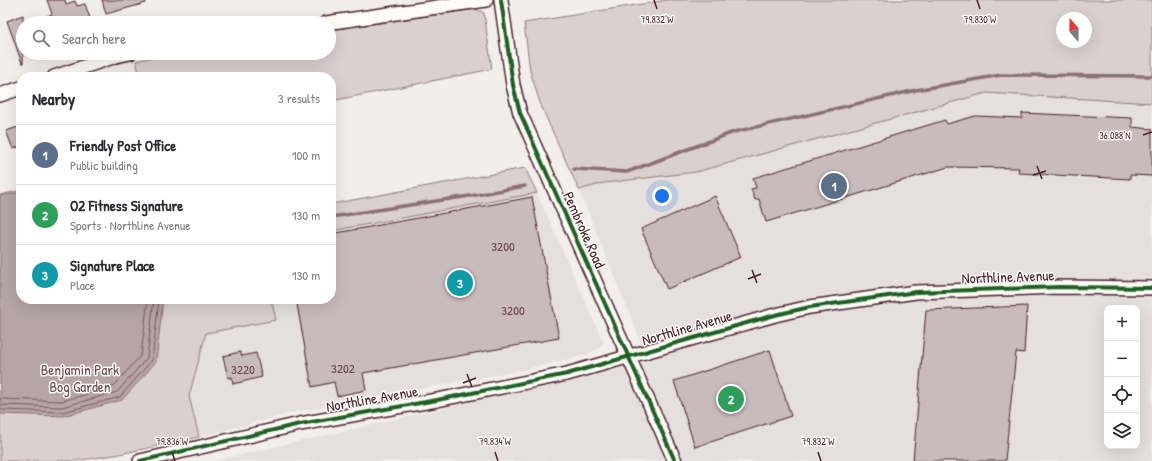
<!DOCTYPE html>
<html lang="en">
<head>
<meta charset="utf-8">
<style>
	body { margin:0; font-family:"Patrick Hand",sans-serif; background:#f7f7f7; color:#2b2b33 }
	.controls { position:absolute; right:12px; bottom:12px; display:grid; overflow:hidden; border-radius:8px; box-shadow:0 4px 16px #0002 }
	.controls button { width:36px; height:36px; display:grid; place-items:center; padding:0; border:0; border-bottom:1px solid #e1e1e2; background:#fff; color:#2b2b33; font:20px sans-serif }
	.compass { position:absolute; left:1056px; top:12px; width:36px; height:36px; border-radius:50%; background:#fff; box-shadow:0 4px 16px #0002; rotate:340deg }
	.you { position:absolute; left:662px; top:196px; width:14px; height:14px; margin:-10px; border:3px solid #fff; border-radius:50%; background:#1a73e8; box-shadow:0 0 0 6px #1a73e833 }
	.badge { display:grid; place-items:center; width:26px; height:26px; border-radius:50%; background:#ea580c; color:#fff; font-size:13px; font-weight:700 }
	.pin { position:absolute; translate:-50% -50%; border:2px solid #fff; box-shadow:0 1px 4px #0006 }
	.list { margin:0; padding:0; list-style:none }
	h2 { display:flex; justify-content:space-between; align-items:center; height:52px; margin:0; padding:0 16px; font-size:17px }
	h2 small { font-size:13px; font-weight:400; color:#7c7c81 }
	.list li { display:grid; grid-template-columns:26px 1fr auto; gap:12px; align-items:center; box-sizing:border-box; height:60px; padding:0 16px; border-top:1px solid #e1e1e2 }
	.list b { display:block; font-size:15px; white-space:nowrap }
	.list p { margin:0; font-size:13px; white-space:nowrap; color:#7c7c81 }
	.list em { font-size:13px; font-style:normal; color:#7c7c81 }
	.icon { flex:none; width:22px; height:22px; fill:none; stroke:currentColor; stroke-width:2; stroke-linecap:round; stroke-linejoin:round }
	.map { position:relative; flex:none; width:1152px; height:461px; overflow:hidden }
	.search { position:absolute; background:#fff; box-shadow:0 4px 16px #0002; left:16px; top:16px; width:320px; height:44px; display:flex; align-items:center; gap:10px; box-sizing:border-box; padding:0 14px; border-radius:22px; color:#7c7c81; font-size:15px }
	.panel { position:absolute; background:#fff; box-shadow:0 4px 16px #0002; left:16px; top:72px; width:320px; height:232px; border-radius:16px }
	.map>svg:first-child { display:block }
	.built { fill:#e5dfdd; fill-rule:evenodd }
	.green { fill:#d9d0cf; stroke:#92787d; fill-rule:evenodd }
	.water { fill:#b7a5a6; stroke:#8b6f75 }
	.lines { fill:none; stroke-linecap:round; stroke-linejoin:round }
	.shore { stroke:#76555c; stroke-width:1 }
	.stream { stroke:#8b6f75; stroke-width:3.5 }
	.building { fill:#c8bbbb; stroke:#4a1f2b }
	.minor-casing { stroke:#4a1f2b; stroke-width:16 }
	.minor { stroke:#fdfcf7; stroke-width:13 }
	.cycleway-casing { stroke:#fdfcf7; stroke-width:6 }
	.cycleway { stroke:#1b5e20; stroke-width:4 }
	.ticks { fill:none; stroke:#4a1f2b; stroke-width:1.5 }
	.labels { text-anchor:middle; stroke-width:3; stroke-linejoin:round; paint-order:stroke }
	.number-label { font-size:13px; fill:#6a464f }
	.street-label { font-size:15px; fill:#4a1f2b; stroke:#fdfcf7 }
	.park-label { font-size:15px; fill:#6e4b54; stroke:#fdfcf7 }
	.ticks-label { font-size:10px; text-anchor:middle; fill:#4a1f2b; stroke:#fdfcf7; stroke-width:3; stroke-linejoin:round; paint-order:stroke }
</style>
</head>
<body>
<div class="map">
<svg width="1152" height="461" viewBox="0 0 1152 461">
	<rect width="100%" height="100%" fill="#f2efeb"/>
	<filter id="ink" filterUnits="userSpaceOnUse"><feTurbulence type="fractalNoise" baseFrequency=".025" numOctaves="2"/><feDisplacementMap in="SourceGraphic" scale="8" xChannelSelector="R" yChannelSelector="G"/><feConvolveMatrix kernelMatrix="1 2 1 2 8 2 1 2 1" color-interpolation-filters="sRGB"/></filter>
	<g filter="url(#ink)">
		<g class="built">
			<path d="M 986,93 L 1152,103 L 1152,461 L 214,461 L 649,361 L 579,190 L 604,183 L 696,172 ZM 1107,308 L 1137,308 L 1137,446 L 1107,446 Z"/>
			<polygon points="537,193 603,341 603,344 597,349 586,355 522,370 303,410 199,437 189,396 206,333 276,320 271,299 331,299 331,231"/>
		</g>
		<g class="green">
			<path d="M 667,0 L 1152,0 L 1152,103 L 986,93 L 696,172 L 604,183 L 579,190 L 541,106 L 530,71 L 524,23 ZM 1062,18 L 1086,18 L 1086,42 L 1062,42 Z"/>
			<polygon points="476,9 484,13 492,69 331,101 331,77 140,77 136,61 172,53 329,53 329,30"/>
			<polygon points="525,168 537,193 331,231 331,204"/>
			<polygon points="21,190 21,299 271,299 276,320 206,333 189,396 199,437 115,455 74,461 0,461 0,195"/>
		</g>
		<polygon class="water" points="21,192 21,299 163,299 156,362 122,400 63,416 0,414 0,196"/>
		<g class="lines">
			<g class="shore">
				<polyline points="0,399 62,401 113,387 141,355 148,299"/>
				<polyline points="0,405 62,407 117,392 147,358 154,299"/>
				<polyline points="0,410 63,412 120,397 152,360 159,299"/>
			</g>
			<g class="stream">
				<polyline points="574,169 627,172 734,132 916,90 1001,75 1152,76"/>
				<polyline points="331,217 476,195 525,186"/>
			</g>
		</g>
		<g class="building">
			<polygon points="47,0 65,0 66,4 75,1 77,6 85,4 91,21 85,23 30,23 52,14"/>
			<polygon points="102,0 145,0 146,3 106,14"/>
			<polygon points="23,15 23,63 22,63 7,21"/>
			<polygon points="1022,113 1132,118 1132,127 1152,129 1152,176 1130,175 1130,179 1018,173 1019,168 948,167 766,222 759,199 755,200 751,189 756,188 753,178 945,120 947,124 975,116 1022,118"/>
			<polygon points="21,126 21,146 13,149 6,131"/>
			<polygon points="715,196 741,257 667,289 641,229"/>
			<polygon points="532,197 559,338 363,373 366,390 337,396 334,382 312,387 296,299 331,299 331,234"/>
			<polygon points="1027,306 1024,353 1016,352 1005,461 913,461 926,310"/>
			<polygon points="770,350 791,416 695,447 674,381"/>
			<polygon points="240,352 242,356 256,353 262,377 233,384 232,377 228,378 223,356"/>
		</g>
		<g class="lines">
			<g class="minor-casing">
				<g id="minor">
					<polyline points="501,0 513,85 520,113 675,461"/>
					<polyline points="326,23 486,0"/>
					<polyline points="54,77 116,56 130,53"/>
					<polyline points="0,95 21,88"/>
					<polyline points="140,461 300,424 437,400 567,374 775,315 810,307 916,292 1059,287 1152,288"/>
				</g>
			</g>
			<use href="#minor" class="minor"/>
			<g class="cycleway-casing">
				<g id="cycleway">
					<polyline points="501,0 513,85 520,113 675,461"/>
					<polyline points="140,461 300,424 437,400 567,374 775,315 810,307 916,292 1059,287 1152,288"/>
				</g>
			</g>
			<use href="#cycleway" class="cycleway"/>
		</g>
	</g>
	<path class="ticks" d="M 654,0 L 657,9M 977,0 L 980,9M 1143,135 L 1152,132M 1037,166 L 1042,179M 1033,175 L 1046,171M 752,270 L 757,283M 748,279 L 761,274M 467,374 L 472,387M 463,383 L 476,378M 172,452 L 175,461M 495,452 L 498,461M 818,452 L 821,461"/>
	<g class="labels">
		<g class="number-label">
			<text x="503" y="251">3200</text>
			<text x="513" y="315">3200</text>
			<text x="343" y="373">3202</text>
			<text x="243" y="374">3220</text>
		</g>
		<g class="street-label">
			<text transform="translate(584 230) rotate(66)" y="5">Pembroke Road</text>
			<text transform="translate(1008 277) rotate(-2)" y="5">Northline Avenue</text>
			<text transform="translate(687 328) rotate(-16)" y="5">Northline Avenue</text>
			<text transform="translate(372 399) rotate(-10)" y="5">Northline Avenue</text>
		</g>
		<g class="park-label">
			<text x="80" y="375">Benjamin Park<tspan x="80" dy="17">Bog Garden</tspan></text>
		</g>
	</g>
	<g class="ticks-label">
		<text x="657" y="23">79.832°W</text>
		<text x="980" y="23">79.830°W</text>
		<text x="1115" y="139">36.088°N</text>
		<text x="172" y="445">79.836°W</text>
		<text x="495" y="445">79.834°W</text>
		<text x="818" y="445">79.832°W</text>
	</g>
</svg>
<div class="controls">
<button>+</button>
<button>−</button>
<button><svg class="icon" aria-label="locate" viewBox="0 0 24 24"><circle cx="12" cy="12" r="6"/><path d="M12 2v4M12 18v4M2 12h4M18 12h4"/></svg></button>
<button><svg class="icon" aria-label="layers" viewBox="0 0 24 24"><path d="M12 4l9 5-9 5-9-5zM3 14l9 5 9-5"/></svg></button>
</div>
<svg class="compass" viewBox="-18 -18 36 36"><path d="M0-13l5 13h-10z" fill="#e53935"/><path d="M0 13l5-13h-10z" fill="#7c7c81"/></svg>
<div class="you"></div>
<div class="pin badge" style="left:834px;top:186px;background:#5c6f8a">1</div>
<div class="pin badge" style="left:731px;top:399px;background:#2e9e5b">2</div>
<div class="pin badge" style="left:460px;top:283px;background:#0f9aa8">3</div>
<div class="search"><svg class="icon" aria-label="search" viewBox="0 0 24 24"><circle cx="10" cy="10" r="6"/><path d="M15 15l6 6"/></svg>Search here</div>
<section class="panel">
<h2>Nearby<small>3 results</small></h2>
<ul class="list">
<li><span class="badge" style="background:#5c6f8a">1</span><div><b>Friendly Post Office</b><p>Public building</p></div><em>100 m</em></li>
<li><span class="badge" style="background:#2e9e5b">2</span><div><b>O2 Fitness Signature</b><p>Sports · Northline Avenue</p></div><em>130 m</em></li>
<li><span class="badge" style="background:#0f9aa8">3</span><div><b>Signature Place</b><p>Place</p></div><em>130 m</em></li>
</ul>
</section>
</div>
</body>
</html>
